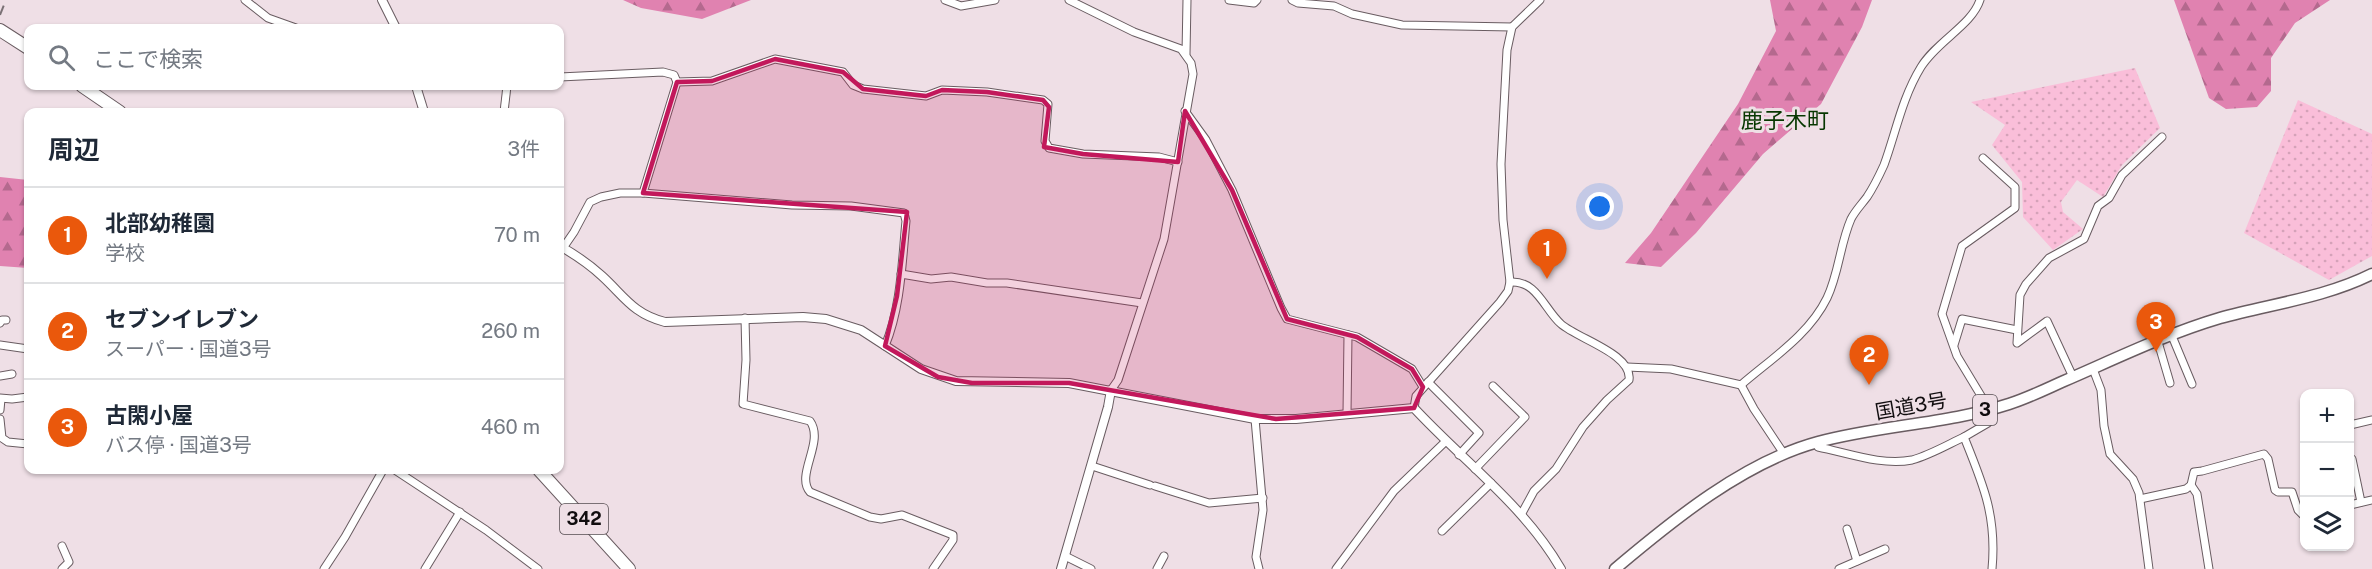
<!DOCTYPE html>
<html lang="ja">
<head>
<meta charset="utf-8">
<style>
	body { margin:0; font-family:"Public Sans","Noto Sans JP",sans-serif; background:#f2f2f3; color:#1f2937 }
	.controls { position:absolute; right:18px; bottom:18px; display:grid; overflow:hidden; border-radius:12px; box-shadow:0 2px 4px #0004 }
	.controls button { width:54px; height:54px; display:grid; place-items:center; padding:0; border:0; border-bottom:2px solid #e0e1e3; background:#fff; color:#1f2937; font:30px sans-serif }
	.you { position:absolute; left:1600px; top:207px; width:21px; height:21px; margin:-15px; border:4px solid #fff; border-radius:50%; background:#1a73e8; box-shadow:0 0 0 9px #1a73e833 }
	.badge { display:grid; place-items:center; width:39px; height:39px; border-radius:50%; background:#ea580c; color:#fff; font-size:20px; font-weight:700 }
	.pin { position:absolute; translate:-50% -50px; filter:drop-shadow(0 2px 3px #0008) }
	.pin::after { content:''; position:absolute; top:32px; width:21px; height:18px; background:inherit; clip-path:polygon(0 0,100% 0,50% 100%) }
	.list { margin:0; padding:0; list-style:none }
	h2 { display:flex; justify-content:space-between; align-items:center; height:78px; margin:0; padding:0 24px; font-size:26px }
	h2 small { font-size:20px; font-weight:400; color:#747a83 }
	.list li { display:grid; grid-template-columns:39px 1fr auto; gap:18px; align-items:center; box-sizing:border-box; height:96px; padding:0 24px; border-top:2px solid #e0e1e3 }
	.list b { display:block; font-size:22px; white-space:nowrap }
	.list p { margin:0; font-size:20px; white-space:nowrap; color:#747a83 }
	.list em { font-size:20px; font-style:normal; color:#747a83 }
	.icon { flex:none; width:33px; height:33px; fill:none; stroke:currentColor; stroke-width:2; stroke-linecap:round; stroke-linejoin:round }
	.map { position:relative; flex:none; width:2372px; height:569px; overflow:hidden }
	.search { position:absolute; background:#fff; box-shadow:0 2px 4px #0004; left:24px; top:24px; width:540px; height:66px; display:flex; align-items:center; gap:15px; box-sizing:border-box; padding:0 21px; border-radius:12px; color:#747a83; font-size:22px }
	.panel { position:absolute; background:#fff; box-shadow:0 2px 4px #0004; left:24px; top:108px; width:540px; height:366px; border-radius:12px }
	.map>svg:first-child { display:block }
	.green { fill:url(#green-dots) }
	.forest { fill:url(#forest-firs) }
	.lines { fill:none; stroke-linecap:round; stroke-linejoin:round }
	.minor-casing { stroke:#695c61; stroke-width:9 }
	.tertiary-casing { stroke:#695c61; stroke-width:10 }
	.trunk-casing { stroke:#695c61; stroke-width:13 }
	.motorway-casing { stroke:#695c61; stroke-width:14 }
	.minor { stroke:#fff; stroke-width:7 }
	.tertiary { stroke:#fff; stroke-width:8 }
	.trunk { stroke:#fff; stroke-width:10 }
	.motorway { stroke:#fff; stroke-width:12 }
	.rail { stroke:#7a7175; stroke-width:2; stroke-dasharray:10 10; stroke-linecap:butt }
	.marked { fill:#c2185b; fill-opacity:0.2; stroke:#c2185b; stroke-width:4.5; stroke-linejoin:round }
	.labels { text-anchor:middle; stroke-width:6; stroke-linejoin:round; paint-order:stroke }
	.shield { fill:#efdfe6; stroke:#544c50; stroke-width:1.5 }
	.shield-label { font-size:18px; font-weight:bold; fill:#110d0f }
	.street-label { font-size:20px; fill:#110d0f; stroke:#efdfe6 }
	.quarter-label { font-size:22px; fill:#063700; stroke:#efdfe6 }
</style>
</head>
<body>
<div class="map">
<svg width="2372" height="569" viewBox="0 0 2372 569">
	<defs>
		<pattern id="green-dots" width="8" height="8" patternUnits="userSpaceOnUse" patternTransform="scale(1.5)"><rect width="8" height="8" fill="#fabed9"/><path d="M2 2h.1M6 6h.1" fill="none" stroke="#d5a2b9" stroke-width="1.8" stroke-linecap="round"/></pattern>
		<pattern id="forest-firs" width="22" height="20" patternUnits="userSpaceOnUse" patternTransform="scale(1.5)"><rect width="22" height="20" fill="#e082b0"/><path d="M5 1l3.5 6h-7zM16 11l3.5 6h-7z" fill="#b4698e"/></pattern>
	</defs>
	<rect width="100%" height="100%" fill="#efdfe6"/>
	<g class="green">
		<polygon points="2135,68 2160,128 2122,165 2103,197 2077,180 2061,202 2063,212 2083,229 2053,250 2023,217 2022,182 1992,145 2005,125 1971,102"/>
		<polygon points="2298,100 2372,134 2372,256 2329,280 2244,233"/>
	</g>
	<g class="forest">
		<polygon points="623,0 751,0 702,19 641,8"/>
		<polygon points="1770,0 1872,0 1862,27 1821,104 1763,154 1696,233 1661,267 1625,263 1651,233 1738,104 1776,31"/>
		<polygon points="2174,0 2330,0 2295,23 2271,58 2271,91 2257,107 2226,109 2209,98"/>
		<polygon points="0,177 28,180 28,268 0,266"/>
	</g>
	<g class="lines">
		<g class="minor-casing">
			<g id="minor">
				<polyline points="245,0 268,18 296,28"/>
				<polyline points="945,0 961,6 995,0"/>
				<polyline points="1069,0 1134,32 1181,49 1191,63 1193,74 1164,239 1118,380 1111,390"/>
				<polyline points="1229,0 1254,3 1257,0"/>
				<polyline points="1292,0 1298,3 1334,6 1352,14 1402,25 1512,27"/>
				<polyline points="1186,54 1187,0"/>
				<polyline points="560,77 663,72 674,75 677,82 643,193 620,193 601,197 590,202 574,232 563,248"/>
				<polyline points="677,82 712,81 775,59 843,72 853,85 863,89 926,96 942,90 987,92 1043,100 1048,104 1045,141 1049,148 1083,154 1159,157 1178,162"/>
				<polyline points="1185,111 1206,140 1232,190 1281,308 1287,319 1357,337 1412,369 1423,387"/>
				<polyline points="504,112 507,86"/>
				<path d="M 1983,158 L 2015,187 L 2015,208 L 1962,246 L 1942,314 L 1957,356 L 1989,409 L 1988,423 L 1964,437 C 1983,484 1997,516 1992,569"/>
				<path d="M 643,193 L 792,205 L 851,206 L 904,213 L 906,221 C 902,262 901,308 885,346"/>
				<polyline points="901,274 931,279 951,277 987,283 1007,283 1142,303"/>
				<path d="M 1510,282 C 1537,280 1544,309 1561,324 C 1578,339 1633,354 1629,380 L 1607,400 L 1583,427 L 1556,469 L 1534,491 L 1522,513"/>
				<path d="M 745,318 L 746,360 L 743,404 L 810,421 C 825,442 795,475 810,492 L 870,517 L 881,519 L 902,515 L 953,535 L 953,540 L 933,569"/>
				<polyline points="0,323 2,320 6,320"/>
				<polyline points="2172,336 2192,384"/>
				<polyline points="2158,342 2170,383"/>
				<polyline points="0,345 28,349"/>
				<polyline points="1954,345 1962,319 2017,330"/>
				<path d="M 1627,367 L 1671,369 L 1741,385 C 1771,359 1809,335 1827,298 C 1839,273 1840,244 1851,219 C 1855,211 1861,205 1867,197 C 1873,188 1879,176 1884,165 C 1896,132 1902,98 1921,67 C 1937,41 1972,25 1980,0"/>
				<polyline points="2093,369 2101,390 2104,426 2110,454 2133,479 2139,493 2149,569"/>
				<polyline points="0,376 12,374"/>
				<polyline points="2073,377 2047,321 2017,343 2020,295 2026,284 2049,258 2084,239 2098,206 2109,198 2122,175 2162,137"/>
				<polyline points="1428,382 1479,433 1459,455"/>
				<polyline points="1741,385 1754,409 1784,454"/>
				<polyline points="0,398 12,399 28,397"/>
				<polyline points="1414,408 1416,396 1500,302 1508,291 1510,282 1503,220 1501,164 1507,50 1512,27 1540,0"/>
				<polyline points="0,410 1,399"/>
				<polyline points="1347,413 1348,335"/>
				<polyline points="0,419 2,438 8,442 28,444"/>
				<polyline points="1255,419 1263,510 1256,557 1259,569"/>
				<polyline points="2350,425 2372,420"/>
				<path d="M 1816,442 L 1818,447 C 1848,453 1882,466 1912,460 C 1930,455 1947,445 1964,437"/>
				<polyline points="2352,459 2361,502"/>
				<polyline points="1092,466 1150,485"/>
				<polyline points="1475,469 1525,417 1493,386"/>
				<polyline points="395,470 486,530 538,569"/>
				<polyline points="2191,485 2197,494 2209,569"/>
				<polyline points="1155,486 1209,503 1263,498"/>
				<polyline points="2140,499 2186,489 2191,485 2194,472 2202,471 2264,454 2268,459 2275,490 2278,492 2292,492 2298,510 2304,516"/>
				<polyline points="2350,505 2372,500"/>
				<polyline points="1847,529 1857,561"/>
				<polyline points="1442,531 1491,483"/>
				<polyline points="62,546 69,562 62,569"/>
				<polyline points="1065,556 1091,569"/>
				<polyline points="324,569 345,537 383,470"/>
				<polyline points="425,569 460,512"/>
				<polyline points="1157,569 1164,556"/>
				<polyline points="1336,569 1394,491 1445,442"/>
				<polyline points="1839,569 1885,549"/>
			</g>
		</g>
		<g class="tertiary-casing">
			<g id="tertiary">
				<polyline points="382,0 396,28"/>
				<polyline points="416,86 424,112"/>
				<path d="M 560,246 C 574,254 589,264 602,276 C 624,296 633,314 665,322 L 803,317 L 826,319 L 861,330 L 921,369 L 956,381 L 1069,383 L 1255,419 L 1296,419 L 1414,408 C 1464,462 1523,504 1561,569"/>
				<polyline points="1061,569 1108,407 1111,390"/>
			</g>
		</g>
		<g class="trunk-casing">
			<path id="trunk" d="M 1615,569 C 1673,520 1744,462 1818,442 C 1881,425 1947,424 2009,404 C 2028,398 2046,389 2064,381 C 2115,359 2166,334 2220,318 C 2270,304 2324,298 2372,274"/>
		</g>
		<g class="motorway-casing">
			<g id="motorway">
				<polyline points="0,30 28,48"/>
				<polyline points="82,86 120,112"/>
				<polyline points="539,470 629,569"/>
			</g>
		</g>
		<use href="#minor" class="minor"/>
		<use href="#tertiary" class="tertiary"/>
		<use href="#trunk" class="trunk"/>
		<use href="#motorway" class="motorway"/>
		<polyline class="rail" points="0,15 6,0"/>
	</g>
	<path class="marked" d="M 775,59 L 843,72 L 863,89 L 926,96 L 942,90 L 987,92 L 1043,100 L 1049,107 L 1044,147 L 1083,154 L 1178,162 L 1185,111 L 1232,190 L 1287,319 L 1357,337 L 1412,369 L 1423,387 L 1414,408 L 1276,419 L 1069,383 L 972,383 L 938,377 L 885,346 L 897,296 L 907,212 L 643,193 L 677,82 L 712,81 Z"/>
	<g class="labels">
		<g class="shield">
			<rect x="1973" y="395" width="24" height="30" rx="4.5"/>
			<rect x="560" y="504" width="48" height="30" rx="4.5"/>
		</g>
		<g class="shield-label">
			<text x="1985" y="416">3</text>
			<text x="584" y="525">342</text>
		</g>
		<g class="street-label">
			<text transform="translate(1911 406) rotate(-10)" y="7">国道3号</text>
		</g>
		<g class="quarter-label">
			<text x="1785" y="128">鹿子木町</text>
		</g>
	</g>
</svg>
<div class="controls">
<button>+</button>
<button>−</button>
<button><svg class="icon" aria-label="layers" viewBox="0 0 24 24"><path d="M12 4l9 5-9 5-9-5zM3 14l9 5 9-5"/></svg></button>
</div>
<div class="you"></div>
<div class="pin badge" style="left:1547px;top:279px">1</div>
<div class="pin badge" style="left:1869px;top:385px">2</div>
<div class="pin badge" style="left:2156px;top:352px">3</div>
<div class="search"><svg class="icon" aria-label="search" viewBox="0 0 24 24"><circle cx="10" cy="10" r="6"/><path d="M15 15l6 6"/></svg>ここで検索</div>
<section class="panel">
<h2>周辺<small>3件</small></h2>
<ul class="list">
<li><span class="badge">1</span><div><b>北部幼稚園</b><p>学校</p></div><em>70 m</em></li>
<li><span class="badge">2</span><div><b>セブンイレブン</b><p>スーパー · 国道3号</p></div><em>260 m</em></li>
<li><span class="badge">3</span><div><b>古閑小屋</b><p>バス停 · 国道3号</p></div><em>460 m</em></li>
</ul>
</section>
</div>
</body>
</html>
